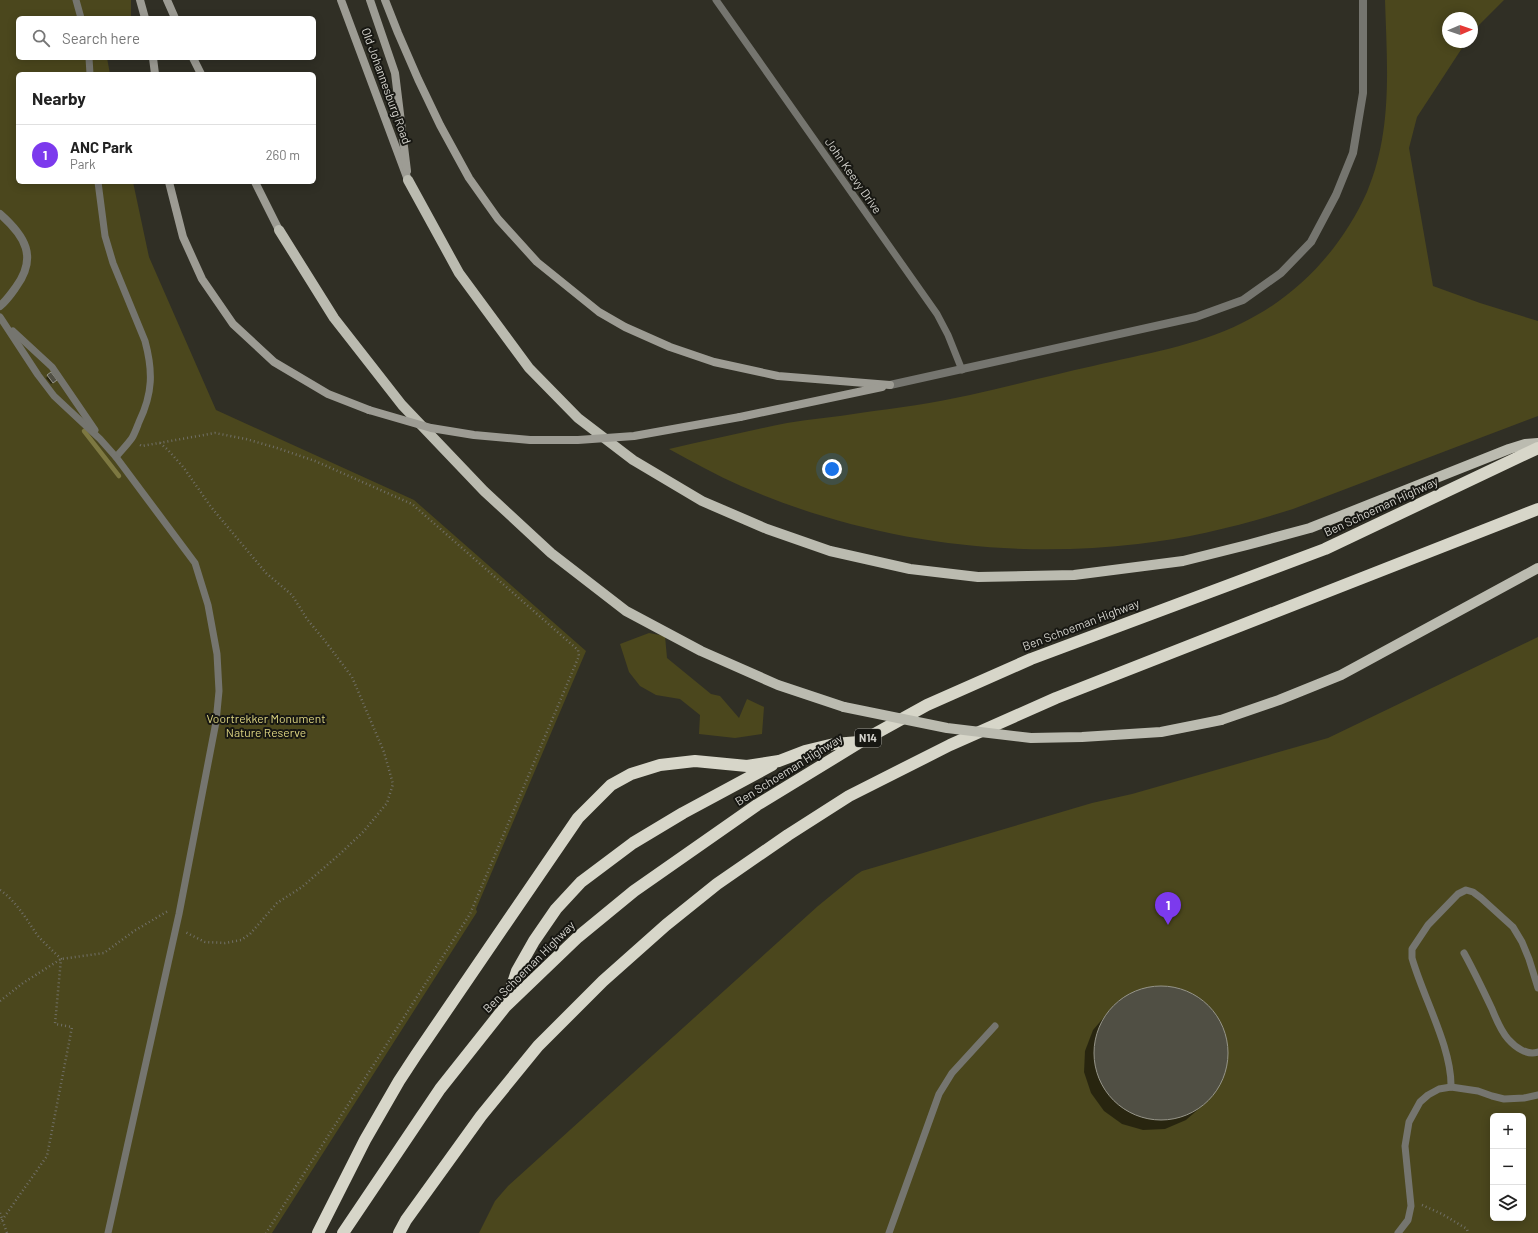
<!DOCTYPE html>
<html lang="en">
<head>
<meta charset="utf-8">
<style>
	body { margin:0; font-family:Barlow,sans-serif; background:#f6f6f6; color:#222 }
	.controls { position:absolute; right:12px; bottom:12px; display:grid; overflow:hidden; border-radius:6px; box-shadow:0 2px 10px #0003 }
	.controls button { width:36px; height:36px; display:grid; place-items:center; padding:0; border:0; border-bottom:1px solid #e0e0e0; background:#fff; color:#222; font:20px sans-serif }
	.compass { position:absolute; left:1442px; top:12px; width:36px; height:36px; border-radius:50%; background:#fff; box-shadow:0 2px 10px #0003; rotate:88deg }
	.you { position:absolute; left:832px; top:469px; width:14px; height:14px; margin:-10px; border:3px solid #fff; border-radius:50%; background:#1a73e8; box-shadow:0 0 0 6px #1a73e833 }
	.badge { display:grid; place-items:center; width:26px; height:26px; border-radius:50%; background:#7c3aed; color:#fff; font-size:13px; font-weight:700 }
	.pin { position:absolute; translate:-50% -33px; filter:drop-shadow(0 1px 2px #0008) }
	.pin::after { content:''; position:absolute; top:21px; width:14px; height:12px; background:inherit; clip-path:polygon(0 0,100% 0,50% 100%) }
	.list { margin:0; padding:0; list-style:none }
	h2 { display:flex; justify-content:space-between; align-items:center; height:52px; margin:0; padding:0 16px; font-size:17px }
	h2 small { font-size:13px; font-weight:400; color:#767676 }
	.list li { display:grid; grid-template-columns:26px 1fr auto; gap:12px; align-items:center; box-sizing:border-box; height:60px; padding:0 16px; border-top:1px solid #e0e0e0 }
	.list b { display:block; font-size:15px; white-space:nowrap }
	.list p { margin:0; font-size:13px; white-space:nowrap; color:#767676 }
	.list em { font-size:13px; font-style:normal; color:#767676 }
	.icon { flex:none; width:22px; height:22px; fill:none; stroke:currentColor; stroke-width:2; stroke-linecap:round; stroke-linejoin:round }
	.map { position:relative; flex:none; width:1538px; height:1233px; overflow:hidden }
	.search { position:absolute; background:#fff; box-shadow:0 2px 10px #0003; left:16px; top:16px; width:300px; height:44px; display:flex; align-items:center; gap:10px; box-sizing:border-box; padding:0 14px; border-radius:6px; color:#767676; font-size:15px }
	.panel { position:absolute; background:#fff; box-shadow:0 2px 10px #0003; left:16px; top:72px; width:300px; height:112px; border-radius:6px }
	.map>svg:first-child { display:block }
	.green { fill:#4b471d; fill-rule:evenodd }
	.shadow { fill:#0007 }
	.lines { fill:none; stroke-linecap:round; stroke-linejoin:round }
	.stream { stroke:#7d7841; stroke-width:4.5 }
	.building { fill:#504f44; stroke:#969589 }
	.path { stroke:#717068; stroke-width:2.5; stroke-dasharray:1 3; stroke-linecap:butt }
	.lane { stroke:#75756f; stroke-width:7 }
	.street { stroke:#75756f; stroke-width:8 }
	.secondary { stroke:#9d9c94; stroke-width:8 }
	.primary { stroke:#bbbbb0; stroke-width:10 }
	.highway { stroke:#d7d6c9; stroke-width:12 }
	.secondary-bridge { stroke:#9d9c94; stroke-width:8 }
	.primary-bridge { stroke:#bbbbb0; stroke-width:10 }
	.labels { text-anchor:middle; stroke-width:4; stroke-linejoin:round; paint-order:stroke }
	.shield { fill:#171712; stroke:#9b9b95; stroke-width:1 }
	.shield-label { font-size:11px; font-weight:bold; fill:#d4d3cd }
	.street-label { font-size:12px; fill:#d4d3cd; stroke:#171712 }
	.park-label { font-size:12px; fill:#dbd380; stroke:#171712 }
</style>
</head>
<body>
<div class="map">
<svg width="1538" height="1233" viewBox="0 0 1538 1233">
	<rect width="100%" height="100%" fill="#302f25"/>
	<g class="green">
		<polygon points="0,0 131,0 131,18 18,18 18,58 107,58 110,74 18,74 18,182 133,182 149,257 216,410 414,500 586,651 476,909 477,912 272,1233 0,1233"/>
		<path d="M 1385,0 L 1504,0 L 1472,32 L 1472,18 L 1448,18 L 1448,42 L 1466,42 L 1417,117 L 1409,148 L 1433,286 L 1480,303 L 1538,321 L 1538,416 L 1293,509 C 1243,525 1191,538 1138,544 C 1004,560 865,540 741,486 C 716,475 693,462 669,449 C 708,440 748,431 787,423 C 811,419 836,417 860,413 C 897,408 934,403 970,395 C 1011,386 1052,375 1093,366 C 1143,354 1196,346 1242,323 C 1298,296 1342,248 1367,192 C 1393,130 1387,65 1385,0 Z"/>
		<polygon points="649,633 665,636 667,658 711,694 720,696 739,718 747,699 764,707 762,734 735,738 699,734 700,715 680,699 656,695 640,686 629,672 620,644"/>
		<path d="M 1538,637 L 1538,1233 L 479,1233 L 495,1201 L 508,1186 L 818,906 L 856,875 L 862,871 L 1092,803 L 1132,794 L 1328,738 ZM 1493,1116 L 1523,1116 L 1523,1218 L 1493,1218 Z"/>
	</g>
	<g class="shadow">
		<polygon points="51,373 56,380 51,384 46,378"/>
		<polygon points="1157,986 1179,988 1198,997 1214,1012 1224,1031 1228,1053 1224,1075 1213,1095 1202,1106 1186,1120 1165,1129 1143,1130 1122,1124 1104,1111 1091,1093 1084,1072 1085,1051 1093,1030 1117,1002 1136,991"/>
	</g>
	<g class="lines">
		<polyline class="stream" points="84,431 119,476"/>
	</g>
	<g class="building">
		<polygon points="51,372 57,380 53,383 47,375"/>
		<circle cx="1161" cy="1053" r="67"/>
	</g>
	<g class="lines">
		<g class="path">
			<polyline points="160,443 168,450 184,468 211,507 266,573 292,595 307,619 325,641 352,677 384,752 393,784 387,803 364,831 341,853 302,887 277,903 250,934 241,940 225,943 205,942 185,932"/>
			<polyline points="140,445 142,446 215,433 246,439 277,448 315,461 412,504 578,650 579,656 470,914 266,1233"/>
			<path d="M 0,890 C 17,902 26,919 38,936 C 45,944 53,951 61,959 L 55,1024 L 72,1027 L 47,1156 L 0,1223"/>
			<polyline points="0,1001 23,983 61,959 104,953 134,931 168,911"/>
			<polyline points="1422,1205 1442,1214 1467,1229 1468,1233"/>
			<polyline points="0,1213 7,1233"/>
		</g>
		<g class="lane">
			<polyline points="76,0 81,18"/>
			<polyline points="716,0 937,314 948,335 962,370"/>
			<polyline points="89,58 90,74"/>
			<path d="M 98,182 L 105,236 L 113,263 L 145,341 C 153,371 153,393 139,422 C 137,427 135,433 132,438 C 127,445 121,451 116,457"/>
			<polyline points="0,317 38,375 54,396 100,439 116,457 195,563 208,605 217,654 219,691 216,722 179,914 108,1233"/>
			<polyline points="13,331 52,367 95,430"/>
			<path d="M 1464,953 C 1474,971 1483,990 1492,1009 C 1496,1019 1501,1031 1508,1039 C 1515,1047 1527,1056 1538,1052"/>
			<path d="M 1451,1087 C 1452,1048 1423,997 1412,958 L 1412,949 L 1428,925 L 1458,894 L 1466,890 L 1473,892 L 1481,898 L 1513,927 L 1522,942 L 1529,959 L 1538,988"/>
			<polyline points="889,1233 939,1094 952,1073 995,1026"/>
			<polyline points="1398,1233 1408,1220 1411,1206 1405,1146 1409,1122 1420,1102 1428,1095 1439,1089 1451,1087 1478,1091 1492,1096 1504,1099 1524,1098 1538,1095"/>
		</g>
		<g class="street">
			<path d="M 0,214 C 25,236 38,257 16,287 C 11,294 7,300 0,306"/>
			<polyline points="890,385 1196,317 1243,300 1281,273 1311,242 1336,195 1353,153 1363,93 1363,0"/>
		</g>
		<g class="secondary">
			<polyline points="140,0 145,18"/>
			<polyline points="167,0 175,18"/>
			<polyline points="341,0 408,180"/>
			<polyline points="370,0 395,73 407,171"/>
			<polyline points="385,0 398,33 418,79 440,125 469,178 498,219 537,262 599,312 625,327 670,347 714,362 778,376 890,385"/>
			<polyline points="153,58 155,74"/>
			<polyline points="193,58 201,74"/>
			<polyline points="169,182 183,237 202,279 233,324 274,362 328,394 369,410"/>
			<polyline points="255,182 279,230"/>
			<polyline points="740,417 882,387"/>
		</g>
		<g class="primary">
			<polyline points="408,180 459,273 529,368 578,418 633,460 702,501 767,529 830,551 910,569 978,577 1074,575 1183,561 1247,545 1310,528 1509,449 1525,444 1538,443"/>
			<polyline points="279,230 334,318 402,405 484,491 551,553 626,611 701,651 778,685 844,707"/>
			<polyline points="1221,720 1279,700 1341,675 1538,568"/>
		</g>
		<g class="highway">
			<polyline points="506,1004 517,971 534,941 556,909 581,882 633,843 683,813 772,765"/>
			<polyline points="318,1233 365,1140 399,1081 416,1055 578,818 611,785 631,774 660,765 695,761 747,766 779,761 805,751 834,744 859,742"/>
			<polyline points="343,1233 440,1089 505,1007 578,937 634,891 757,805 862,741 927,705 1031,659 1325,549 1538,448"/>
			<polyline points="399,1233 406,1220 481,1116 538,1046 603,981 666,925 717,884 788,835 849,796 950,745 1056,698 1538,509"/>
		</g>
		<polyline class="secondary-bridge" points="369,410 431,428 474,435 530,440 578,440 634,436 740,417"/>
		<polyline class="primary-bridge" points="844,707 947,728 1031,738 1082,737 1161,732 1221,720"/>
	</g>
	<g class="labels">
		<rect class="shield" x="855" y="729" width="26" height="18" rx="3"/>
		<g class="shield-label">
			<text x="868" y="742">N14</text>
		</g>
		<g class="street-label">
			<text transform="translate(386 86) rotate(70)" y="4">Old Johannesburg Road</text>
			<text transform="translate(853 176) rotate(55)" y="4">John Keevy Drive</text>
			<text transform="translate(1381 507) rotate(-25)" y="4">Ben Schoeman Highway</text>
			<text transform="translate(1081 625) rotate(-21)" y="4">Ben Schoeman Highway</text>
			<text transform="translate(789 770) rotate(-32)" y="4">Ben Schoeman Highway</text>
			<text transform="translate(529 967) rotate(-45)" y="4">Ben Schoeman Highway</text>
		</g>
		<g class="park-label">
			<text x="266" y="723">Voortrekker Monument<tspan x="266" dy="14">Nature Reserve</tspan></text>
		</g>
	</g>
</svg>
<div class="controls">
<button>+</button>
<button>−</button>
<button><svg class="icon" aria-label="layers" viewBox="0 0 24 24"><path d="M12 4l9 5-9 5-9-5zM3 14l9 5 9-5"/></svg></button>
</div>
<svg class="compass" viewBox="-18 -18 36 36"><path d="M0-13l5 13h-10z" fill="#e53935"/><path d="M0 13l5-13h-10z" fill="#767676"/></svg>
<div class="you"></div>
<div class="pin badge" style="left:1168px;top:925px">1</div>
<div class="search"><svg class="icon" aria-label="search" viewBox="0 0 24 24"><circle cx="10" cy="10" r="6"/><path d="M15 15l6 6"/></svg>Search here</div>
<section class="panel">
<h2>Nearby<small></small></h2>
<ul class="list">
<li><span class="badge">1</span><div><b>ANC Park</b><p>Park</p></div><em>260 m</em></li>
</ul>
</section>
</div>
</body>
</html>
